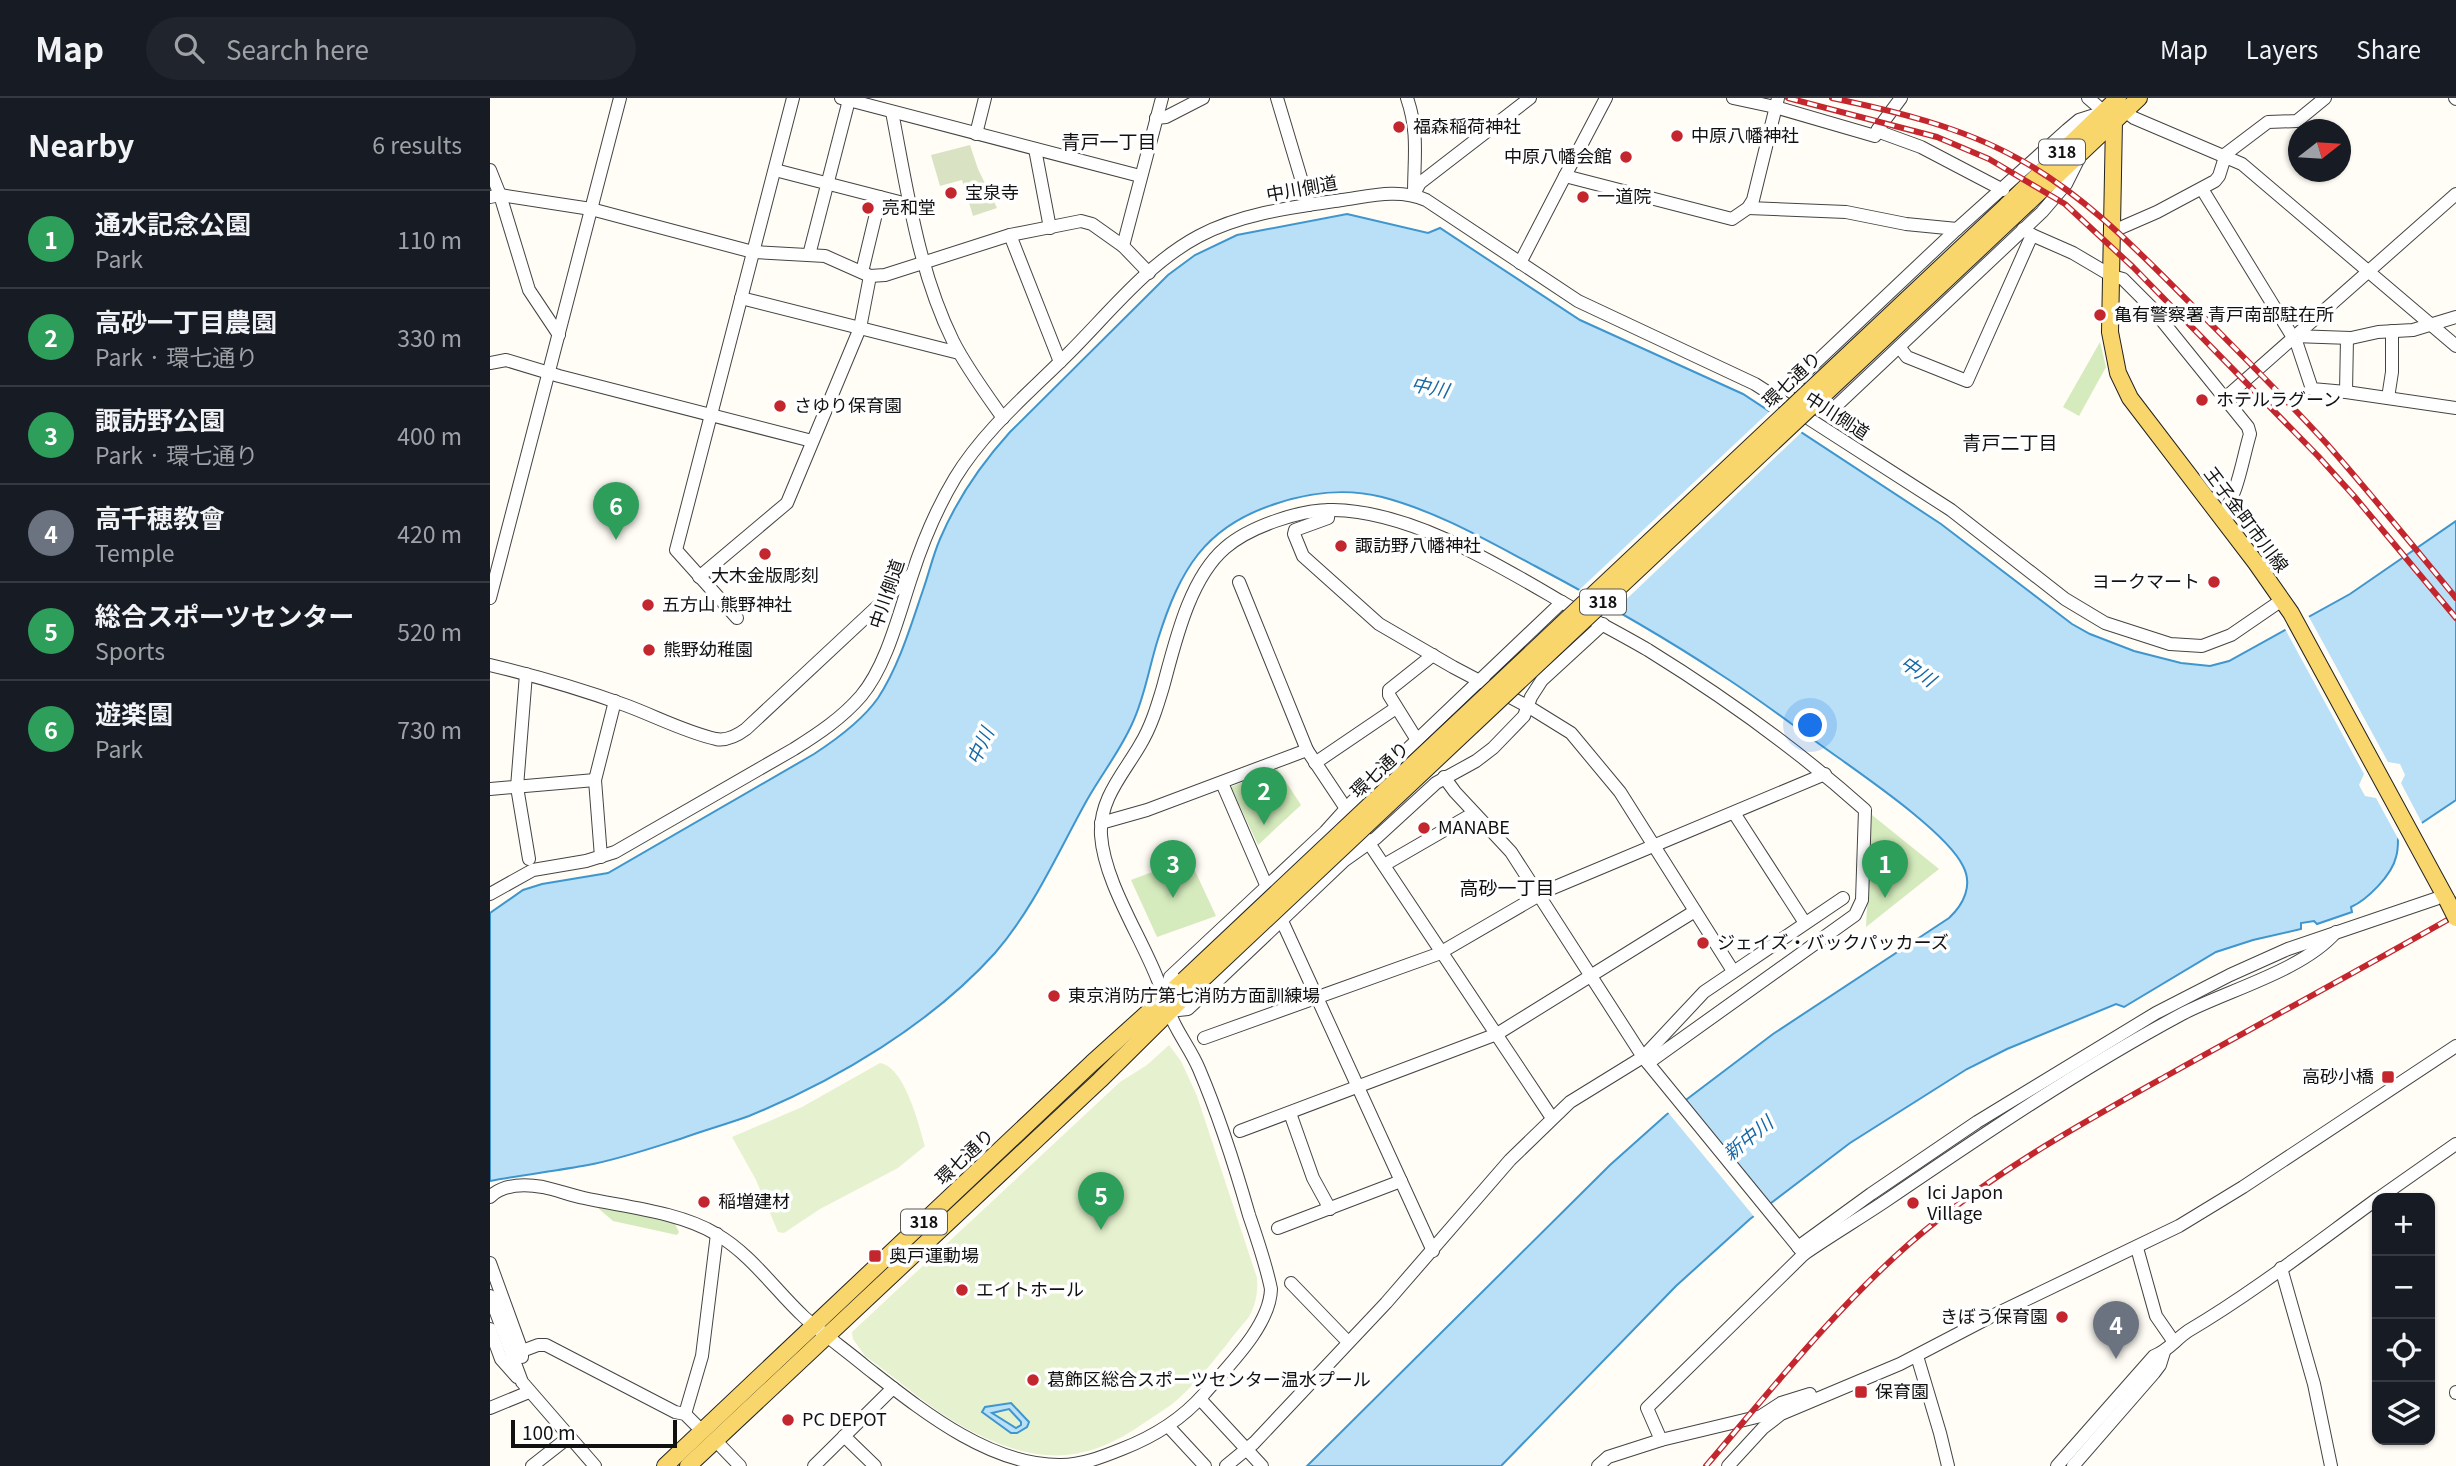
<!DOCTYPE html>
<html lang="en">
<head>
<meta charset="utf-8">
<style>
	body { margin:0; font-family:Georgia,"Noto Sans JP",serif; background:#20242c; color:#f1f3f6 }
	.controls { position:absolute; right:21px; bottom:21px; display:grid; overflow:hidden; border-radius:14px; box-shadow:0 2px 5px #0004 }
	.controls button { width:63px; height:63px; display:grid; place-items:center; padding:0; border:0; border-bottom:2px solid #363941; background:#171b24; color:#f1f3f6; font:35px sans-serif }
	.compass { position:absolute; left:1798px; top:21px; width:63px; height:63px; border-radius:50%; background:#171b24; box-shadow:0 2px 5px #0004; rotate:73deg }
	.scale { position:absolute; left:21px; bottom:18px; width:166px; box-sizing:border-box; padding-left:7px; border:4px solid #111; border-top:0; font-size:19px; line-height:24px; white-space:nowrap; color:#111; -webkit-text-stroke:5px #fff; paint-order:stroke }
	.you { position:absolute; left:1321px; top:628px; width:24px; height:24px; margin:-18px; border:5px solid #fff; border-radius:50%; background:#1a73e8; box-shadow:0 0 0 10px #1a73e833 }
	.badge { display:grid; place-items:center; width:46px; height:46px; border-radius:50%; background:#1a73e8; color:#fff; font-size:23px; font-weight:700 }
	.pin { position:absolute; translate:-50% -58px; filter:drop-shadow(0 2px 4px #0008) }
	.pin::after { content:''; position:absolute; top:37px; width:24px; height:21px; background:inherit; clip-path:polygon(0 0,100% 0,50% 100%) }
	.list { margin:0; padding:0; list-style:none }
	h2 { display:flex; justify-content:space-between; align-items:center; height:91px; margin:0; padding:0 28px; font-size:30px }
	h2 small { font-size:23px; font-weight:400; color:#9ea1a6 }
	.list li { display:grid; grid-template-columns:46px 1fr auto; gap:21px; align-items:center; box-sizing:border-box; height:98px; padding:0 28px; border-top:2px solid #363941 }
	.list b { display:block; font-size:26px; white-space:nowrap }
	.list p { margin:0; font-size:23px; white-space:nowrap; color:#9ea1a6 }
	.list em { font-size:23px; font-style:normal; color:#9ea1a6 }
	.icon { flex:none; width:38px; height:38px; fill:none; stroke:currentColor; stroke-width:2; stroke-linecap:round; stroke-linejoin:round }
	.map { position:relative; flex:none; width:1966px; height:1368px; overflow:hidden }
	header { display:flex; align-items:center; gap:42px; box-sizing:border-box; height:98px; padding:0 35px; background:#171b24; border-bottom:2px solid #363941 }
	header strong { font-size:33px }
	nav { display:flex; gap:38px; margin-inline-start:auto; font-size:24px }
	.search { width:490px; height:63px; background:#20242c; display:flex; align-items:center; gap:18px; box-sizing:border-box; padding:0 24px; border-radius:38px; color:#9ea1a6; font-size:26px }
	main { display:flex }
	aside { flex:1; background:#171b24 }
	.map>svg:first-child { display:block }
	.green { fill:#d5ebbd }
	.cemetery { fill:#d9e3c4 }
	.pitch { fill:#e6f2cf }
	.water { fill:#b9e0f7; stroke:#3f96cf; stroke-width:2; fill-rule:evenodd }
	.pier { fill:#fffdf5 }
	.lines { fill:none; stroke-linecap:round; stroke-linejoin:round }
	.minor-casing { stroke:#444; stroke-width:14 }
	.major-casing { stroke:#222; stroke-width:18 }
	.minor { stroke:#fff; stroke-width:12 }
	.major { stroke:#f9d66b; stroke-width:16 }
	.rail-casing { stroke:#c4262e; stroke-width:6 }
	.rail { stroke:#fff; stroke-width:3.5; stroke-dasharray:10; stroke-linecap:butt }
	.major-bridge-casing { stroke:#222; stroke-width:18; stroke-linecap:butt }
	.major-bridge { stroke:#f9d66b; stroke-width:16 }
	.poi-dot { fill:#c4262e; stroke:#fff; stroke-width:2.5 }
	.labels { text-anchor:middle; stroke-width:7; stroke-linejoin:round; paint-order:stroke }
	.shield { fill:#fff; stroke:#585858; stroke-width:2 }
	.shield-label { font-size:16px; font-weight:bold; fill:#111 }
	.poi-label { font-size:18px; fill:#111; stroke:#fff; text-anchor:start }
	.street-label { font-size:18px; fill:#111; stroke:#fff }
	.neighbourhood-label { font-size:19px; fill:#111; stroke:#fff }
	.water-label { font-size:19px; font-style:italic; fill:#1768a6; stroke:#fff }
</style>
</head>
<body>
<header>
<strong>Map</strong>
<div class="search"><svg class="icon" aria-label="search" viewBox="0 0 24 24"><circle cx="10" cy="10" r="6"/><path d="M15 15l6 6"/></svg>Search here</div>
<nav><a>Map</a><a>Layers</a><a>Share</a></nav>
</header>
<main>
<aside>
<h2>Nearby<small>6 results</small></h2>
<ul class="list">
<li><span class="badge" style="background:#2e9e5b">1</span><div><b>通水記念公園</b><p>Park</p></div><em>110 m</em></li>
<li><span class="badge" style="background:#2e9e5b">2</span><div><b>高砂一丁目農園</b><p>Park · 環七通り</p></div><em>330 m</em></li>
<li><span class="badge" style="background:#2e9e5b">3</span><div><b>諏訪野公園</b><p>Park · 環七通り</p></div><em>400 m</em></li>
<li><span class="badge" style="background:#6b7280">4</span><div><b>高千穂教會</b><p>Temple</p></div><em>420 m</em></li>
<li><span class="badge" style="background:#2e9e5b">5</span><div><b>総合スポーツセンター</b><p>Sports</p></div><em>520 m</em></li>
<li><span class="badge" style="background:#2e9e5b">6</span><div><b>遊楽園</b><p>Park</p></div><em>730 m</em></li>
</ul>
</aside>
<div class="map">
<svg width="1966" height="1368" viewBox="0 0 1966 1368">
	<rect width="100%" height="100%" fill="#fffdf5"/>
	<g class="green">
		<polygon points="1610,244 1616,269 1589,318 1573,309"/>
		<polygon points="787,670 811,707 768,747 741,689"/>
		<polygon points="1382,717 1449,771 1376,829"/>
		<polygon points="699,760 726,818 667,839 641,782"/>
		<polygon points="108,1107 179,1124 185,1126 189,1134 187,1137 123,1123 108,1110"/>
	</g>
	<polygon class="cemetery" points="480,47 488,71 507,110 483,118 472,82 450,88 441,57"/>
	<g class="pitch">
		<path d="M 679,947 L 691,963 L 707,998 L 767,1180 C 768,1195 766,1206 759,1219 C 734,1248 711,1283 681,1307 C 672,1313 663,1319 654,1325 C 593,1368 545,1366 479,1332 C 442,1313 409,1282 375,1258 L 363,1241 L 362,1234 L 630,984 L 657,967 Z"/>
		<path d="M 390,965 C 415,969 429,1027 435,1048 L 408,1070 L 330,1111 L 294,1135 L 288,1134 L 266,1082 L 242,1039 L 312,1009 Z"/>
	</g>
	<g class="water">
		<path d="M 857,116 L 938,135 L 950,130 L 1090,222 L 1253,296 L 1451,426 L 1582,526 L 1600,536 L 1644,553 L 1691,565 L 1720,568 L 1739,563 L 1860,496 L 1966,423 L 1966,702 L 1908,741 C 1908,747 1908,753 1906,759 C 1902,777 1877,802 1861,809 L 1862,814 L 1827,826 L 1824,823 L 1811,825 L 1811,831 L 1763,842 L 1726,854 L 1634,909 L 1626,906 L 1517,951 L 1477,971 L 1360,1045 L 1260,1121 L 1186,1188 L 1011,1368 L 817,1368 L 1120,1067 L 1176,1017 L 1283,936 L 1459,820 C 1474,806 1483,787 1473,768 C 1457,735 1378,681 1346,658 C 1309,632 1272,603 1233,578 C 1173,538 1109,502 1045,468 C 996,442 946,413 892,399 C 855,390 821,394 785,406 C 714,429 690,472 668,541 C 659,569 655,599 642,626 C 630,653 611,677 597,702 C 568,754 544,810 505,855 C 441,926 347,982 259,1018 C 237,1026 215,1032 193,1040 C 162,1050 130,1061 98,1067 C 65,1073 32,1077 0,1083 L 0,815 L 33,792 L 52,786 L 118,775 L 324,656 C 347,641 372,623 388,600 C 409,568 421,527 433,492 C 439,475 443,457 450,441 C 467,401 491,366 520,334 L 678,177 L 705,157 L 747,137 Z"/>
		<path d="M 521,1305 L 539,1324 L 537,1329 L 527,1335 L 521,1335 L 492,1314 L 495,1309 ZM 519,1311 L 531,1324 L 531,1327 L 526,1330 L 502,1315 Z"/>
	</g>
	<g class="pier">
		<polygon points="1282,311 1314,332 1123,514 1087,494"/>
		<polygon points="1818,517 1898,664 1910,666 1915,677 1911,685 1933,727 1911,746 1886,700 1875,698 1869,687 1874,676 1794,529"/>
		<polygon points="1193,999 1282,1108 1266,1121 1176,1012"/>
	</g>
	<g class="lines">
		<g class="minor-casing">
			<g id="minor">
				<polyline points="351,0 650,78"/>
				<polyline points="787,0 819,107"/>
				<path d="M 917,0 C 929,35 924,60 924,96"/>
				<polyline points="1243,0 1285,9 1385,38 1388,31 1411,0"/>
				<polyline points="1598,0 1619,18"/>
				<polyline points="1965,0 1966,1"/>
				<polyline points="1629,9 1644,20 1752,66 1966,248"/>
				<path d="M 402,14 C 417,91 428,172 463,243 C 476,269 496,296 513,320"/>
				<polyline points="666,20 676,19 713,0"/>
				<polyline points="1387,33 1431,49 1513,92"/>
				<polyline points="486,36 495,0"/>
				<polyline points="545,51 560,130"/>
				<polyline points="1590,58 1576,86 1552,114 1343,311 1303,286 1467,131 1577,32 1589,22 1611,15"/>
				<polyline points="1733,58 1778,24 1807,23 1835,0"/>
				<polyline points="0,72 10,97 39,192 69,237"/>
				<polyline points="285,72 421,107"/>
				<polyline points="1075,78 1116,0"/>
				<polyline points="1712,91 1807,246 1822,291 1856,294 1966,310"/>
				<polyline points="924,96 930,85 1040,0"/>
				<polyline points="0,99 10,97 101,111 263,154 335,158 380,178 395,177 520,137 591,123 602,126 633,148"/>
				<polyline points="1258,110 1356,114 1416,126 1467,131"/>
				<path d="M 1533,131 L 1542,137 L 1583,155 L 1622,178 L 1633,181 L 1661,209 L 1758,329 L 1760,336 C 1752,363 1748,396 1731,419"/>
				<polyline points="1621,134 1667,114 1725,83 1729,78 1735,59"/>
				<polyline points="520,137 570,264"/>
				<polyline points="319,157 359,2"/>
				<polyline points="1030,165 1075,78 1242,121 1258,110 1263,102 1288,0"/>
				<polyline points="372,174 390,99"/>
				<polyline points="659,175 633,148 672,0"/>
				<polyline points="251,200 469,255"/>
				<polyline points="1803,238 1861,240 1888,234 1923,232 1966,219"/>
				<polyline points="1410,250 1417,259 1477,283 1542,137"/>
				<polyline points="0,265 16,262 69,278 322,343"/>
				<polyline points="1856,294 1857,240"/>
				<polyline points="1898,300 1902,274 1902,233"/>
				<polyline points="1734,301 1966,96"/>
				<polyline points="839,412 838,420 805,432 804,436 813,458 889,526 963,569 1039,609 1081,635 1130,694 1243,873"/>
				<polyline points="209,479 297,405 370,230 380,178"/>
				<polyline points="749,484 817,652"/>
				<polyline points="0,500 130,0"/>
				<polyline points="247,520 186,452 303,0"/>
				<path d="M 0,567 C 46,578 91,591 135,607 C 165,618 195,634 226,641 C 237,643 248,637 256,631 L 421,477"/>
				<polyline points="36,576 27,689 39,761"/>
				<polyline points="927,642 899,597 899,592 943,557"/>
				<polyline points="825,665 906,610"/>
				<path d="M 954,679 L 965,694 L 1021,754 L 1153,959 L 1314,1156 C 1340,1138 1367,1122 1394,1104 C 1491,1038 1588,972 1692,916 C 1738,892 1812,873 1846,834"/>
				<polyline points="732,685 777,789"/>
				<polyline points="0,691 105,682"/>
				<polyline points="1244,715 1315,825"/>
				<polyline points="611,725 657,712 817,652 1062,1020"/>
				<polyline points="111,759 105,682 125,603"/>
				<polyline points="894,767 984,715"/>
				<path d="M 0,796 L 43,772 L 96,763 L 125,754 L 304,651 C 328,636 352,620 371,598 C 397,567 409,515 422,477 C 433,443 447,410 465,380 C 495,331 539,295 579,255 C 619,215 658,165 709,138 C 753,115 804,109 852,102 C 880,98 909,90 936,102 L 1088,203 L 1265,286 L 1461,412 L 1575,501 L 1615,525 L 1680,546 L 1712,548 L 1741,537 L 1792,502"/>
				<polyline points="792,823 943,1153"/>
				<polyline points="675,899 680,879 835,734 863,703 1072,504"/>
				<polyline points="679,913 698,911 855,762 886,740 946,685 986,663 1003,650 1034,618 1041,599 1052,582 1113,526"/>
				<polyline points="714,940 948,856 1058,792 1335,676"/>
				<polyline points="800,1015 823,1080 840,1111"/>
				<polyline points="750,1033 1007,936 1205,813"/>
				<path d="M 0,1099 C 13,1086 35,1086 53,1089 C 67,1092 80,1097 94,1100 C 135,1109 190,1114 226,1136 C 261,1156 285,1192 314,1219 C 334,1237 356,1252 376,1269 C 430,1311 499,1368 571,1367 C 592,1367 612,1359 632,1351 C 663,1339 692,1321 714,1296 C 738,1268 780,1228 781,1191 C 776,1166 767,1141 759,1117 C 745,1068 729,1018 709,971 C 702,954 691,940 683,923 C 677,909 673,894 667,880 C 650,837 614,783 611,737 C 609,701 634,675 650,647 C 661,629 667,609 673,589 C 685,545 699,481 735,450 C 759,429 811,411 843,412 C 920,413 1005,465 1070,503 C 1099,520 1129,535 1158,552 C 1234,599 1308,652 1375,712 L 1372,802 L 1365,817 L 1158,965"/>
				<polyline points="1889,1100 1966,1046"/>
				<polyline points="788,1130 911,1083"/>
				<polyline points="1308,1149 1381,1096 1487,1024 1666,915 1740,877 1798,851 1954,798"/>
				<polyline points="1647,1150 1666,1218 1684,1244"/>
				<polyline points="0,1165 32,1253 32,1259"/>
				<polyline points="1791,1170 1824,1286 1841,1368"/>
				<polyline points="801,1185 858,1244"/>
				<polyline points="0,1198 32,1284 105,1368"/>
				<polyline points="0,1231 11,1261 27,1279"/>
				<polyline points="32,1253 48,1247 56,1247 185,1314 195,1316 212,1333"/>
				<polyline points="1427,1258 1450,1335 1458,1368"/>
				<polyline points="1966,1295 1966,1294"/>
				<polyline points="710,1301 772,1368"/>
				<polyline points="0,1310 39,1294"/>
				<polyline points="195,1316 212,1258 227,1136"/>
				<polyline points="678,1328 715,1368"/>
				<polyline points="354,1338 385,1368"/>
				<polyline points="225,1342 250,1368"/>
				<polyline points="1171,1342 1271,1318 1291,1305 1320,1296"/>
				<polyline points="42,1368 79,1339"/>
				<polyline points="324,1368 403,1290"/>
				<polyline points="736,1368 764,1345 896,1205 1020,1062 1080,1004 1153,959 1214,894 1353,800"/>
				<polyline points="1108,1368 1118,1359 1171,1342 1157,1310 1314,1156"/>
				<polyline points="1238,1368 1273,1330 1291,1316 1410,1266 1502,1218 1689,1128 1753,1089 1966,948"/>
				<path d="M 1567,1368 L 1664,1258 C 1678,1253 1686,1241 1698,1233 C 1764,1194 1825,1146 1887,1101"/>
				<polyline points="1583,1368 1664,1275 1670,1267 1674,1254"/>
			</g>
		</g>
		<g class="major-casing">
			<g id="major">
				<polyline points="1624,23 1620,234 1628,275 1640,300 1766,465 1801,515 1957,802"/>
				<polyline points="1516,108 1628,0"/>
				<polyline points="1525,117 1649,0"/>
				<polyline points="175,1368 602,965 694,882"/>
				<polyline points="198,1368 610,982 702,891"/>
			</g>
		</g>
		<use href="#minor" class="minor"/>
		<use href="#major" class="major"/>
		<g class="rail-casing">
			<g id="rail">
				<polyline points="1298,0 1447,39 1499,61 1575,106 1643,169 1828,358 1864,398 1966,520"/>
				<path d="M 1342,0 C 1405,13 1471,29 1527,60 C 1595,97 1647,152 1701,206 C 1747,252 1793,298 1837,346 C 1881,396 1924,449 1966,500"/>
				<path d="M 1216,1368 C 1281,1292 1344,1212 1419,1146 C 1498,1077 1589,1027 1680,976 C 1775,923 1871,871 1966,817"/>
			</g>
		</g>
		<use href="#rail" class="rail"/>
		<g class="major-bridge-casing">
			<g id="major-bridge">
				<polyline points="1957,802 1966,820"/>
				<polyline points="694,882 1516,108"/>
				<polyline points="702,891 1525,117"/>
			</g>
		</g>
		<use href="#major-bridge" class="major-bridge"/>
	</g>
	<g class="poi-dot">
		<circle cx="909" cy="29" r="7"/>
		<circle cx="1187" cy="38" r="7"/>
		<circle cx="1136" cy="59" r="7"/>
		<circle cx="461" cy="95" r="7"/>
		<circle cx="1093" cy="99" r="7"/>
		<circle cx="378" cy="110" r="7"/>
		<circle cx="1610" cy="217" r="7"/>
		<circle cx="1712" cy="302" r="7"/>
		<circle cx="290" cy="308" r="7"/>
		<circle cx="851" cy="448" r="7"/>
		<circle cx="275" cy="456" r="7"/>
		<circle cx="1724" cy="484" r="7"/>
		<circle cx="158" cy="507" r="7"/>
		<circle cx="159" cy="552" r="7"/>
		<circle cx="934" cy="730" r="7"/>
		<circle cx="1213" cy="845" r="7"/>
		<circle cx="564" cy="898" r="7"/>
		<rect x="1891" y="972" width="14" height="14" rx="3.5"/>
		<circle cx="214" cy="1104" r="7"/>
		<circle cx="1423" cy="1105" r="7"/>
		<rect x="378" y="1151" width="14" height="14" rx="3.5"/>
		<circle cx="472" cy="1192" r="7"/>
		<circle cx="1572" cy="1219" r="7"/>
		<circle cx="543" cy="1282" r="7"/>
		<rect x="1364" y="1287" width="14" height="14" rx="3.5"/>
		<circle cx="298" cy="1322" r="7"/>
	</g>
	<g class="labels">
		<g class="shield">
			<rect x="1549" y="41.5" width="46" height="25" rx="5"/>
			<rect x="1090" y="491.5" width="46" height="25" rx="5"/>
			<rect x="411" y="1111.5" width="46" height="25" rx="5"/>
		</g>
		<g class="shield-label">
			<text x="1572" y="60">318</text>
			<text x="1113" y="510">318</text>
			<text x="434" y="1130">318</text>
		</g>
		<g class="poi-label">
			<text x="923" y="35">福森稲荷神社</text>
			<text x="1201" y="44">中原八幡神社</text>
			<text x="1122" y="65" text-anchor="end">中原八幡会館</text>
			<text x="475" y="101">宝泉寺</text>
			<text x="1107" y="105">一道院</text>
			<text x="392" y="116">亮和堂</text>
			<text x="1624" y="223">亀有警察署 青戸南部駐在所</text>
			<text x="1726" y="308">ホテルラグーン</text>
			<text x="304" y="314">さゆり保育園</text>
			<text x="865" y="454">諏訪野八幡神社</text>
			<text x="275" y="484" text-anchor="middle">大木金版彫刻</text>
			<text x="1710" y="490" text-anchor="end">ヨークマート</text>
			<text x="172" y="513">五方山 熊野神社</text>
			<text x="173" y="558">熊野幼稚園</text>
			<text x="948" y="736">MANABE</text>
			<text x="1227" y="851">ジェイズ・バックパッカーズ</text>
			<text x="578" y="904">東京消防庁第七消防方面訓練場</text>
			<text x="1884" y="985" text-anchor="end">高砂小橋</text>
			<text x="1437" y="1101">Ici Japon<tspan x="1437" dy="21">Village</tspan></text>
			<text x="228" y="1110">稲増建材</text>
			<text x="399" y="1164">奥戸運動場</text>
			<text x="486" y="1198">エイトホール</text>
			<text x="1558" y="1225" text-anchor="end">きぼう保育園</text>
			<text x="557" y="1288">葛飾区総合スポーツセンター温水プール</text>
			<text x="1385" y="1300">保育園</text>
			<text x="312" y="1328">PC DEPOT</text>
		</g>
		<g class="street-label">
			<text transform="translate(812 91) rotate(-10)" y="6">中川側道</text>
			<text transform="translate(1302 282) rotate(-43)" y="6">環七通り</text>
			<text transform="translate(1347 318) rotate(33)" y="6">中川側道</text>
			<text transform="translate(1756 422) rotate(53)" y="6">王子金町市川線</text>
			<text transform="translate(397 496) rotate(-71)" y="6">中川側道</text>
			<text transform="translate(890 672) rotate(-43)" y="6">環七通り</text>
			<text transform="translate(475 1059) rotate(-43)" y="6">環七通り</text>
		</g>
		<g class="neighbourhood-label">
			<text x="619" y="51">青戸一丁目</text>
			<text x="1520" y="352">青戸二丁目</text>
			<text x="1017" y="797">高砂一丁目</text>
		</g>
		<g class="water-label">
			<text transform="translate(940 289) rotate(12)" y="7">中川</text>
			<text transform="translate(1428 573) rotate(35)" y="7">中川</text>
			<text transform="translate(490 648) rotate(-65)" y="7">中川</text>
			<text transform="translate(1258 1040) rotate(-39)" y="7">新中川</text>
		</g>
	</g>
</svg>
<div class="controls">
<button>+</button>
<button>−</button>
<button><svg class="icon" aria-label="locate" viewBox="0 0 24 24"><circle cx="12" cy="12" r="6"/><path d="M12 2v4M12 18v4M2 12h4M18 12h4"/></svg></button>
<button><svg class="icon" aria-label="layers" viewBox="0 0 24 24"><path d="M12 4l9 5-9 5-9-5zM3 14l9 5 9-5"/></svg></button>
</div>
<svg class="compass" viewBox="-18 -18 36 36"><path d="M0-13l5 13h-10z" fill="#e53935"/><path d="M0 13l5-13h-10z" fill="#9ea1a6"/></svg>
<div class="scale">100 m</div>
<div class="you"></div>
<div class="pin badge" style="left:1395px;top:800px;background:#2e9e5b">1</div>
<div class="pin badge" style="left:774px;top:727px;background:#2e9e5b">2</div>
<div class="pin badge" style="left:683px;top:800px;background:#2e9e5b">3</div>
<div class="pin badge" style="left:1626px;top:1261px;background:#6b7280">4</div>
<div class="pin badge" style="left:611px;top:1132px;background:#2e9e5b">5</div>
<div class="pin badge" style="left:126px;top:442px;background:#2e9e5b">6</div>
</div>
</main>
</body>
</html>
